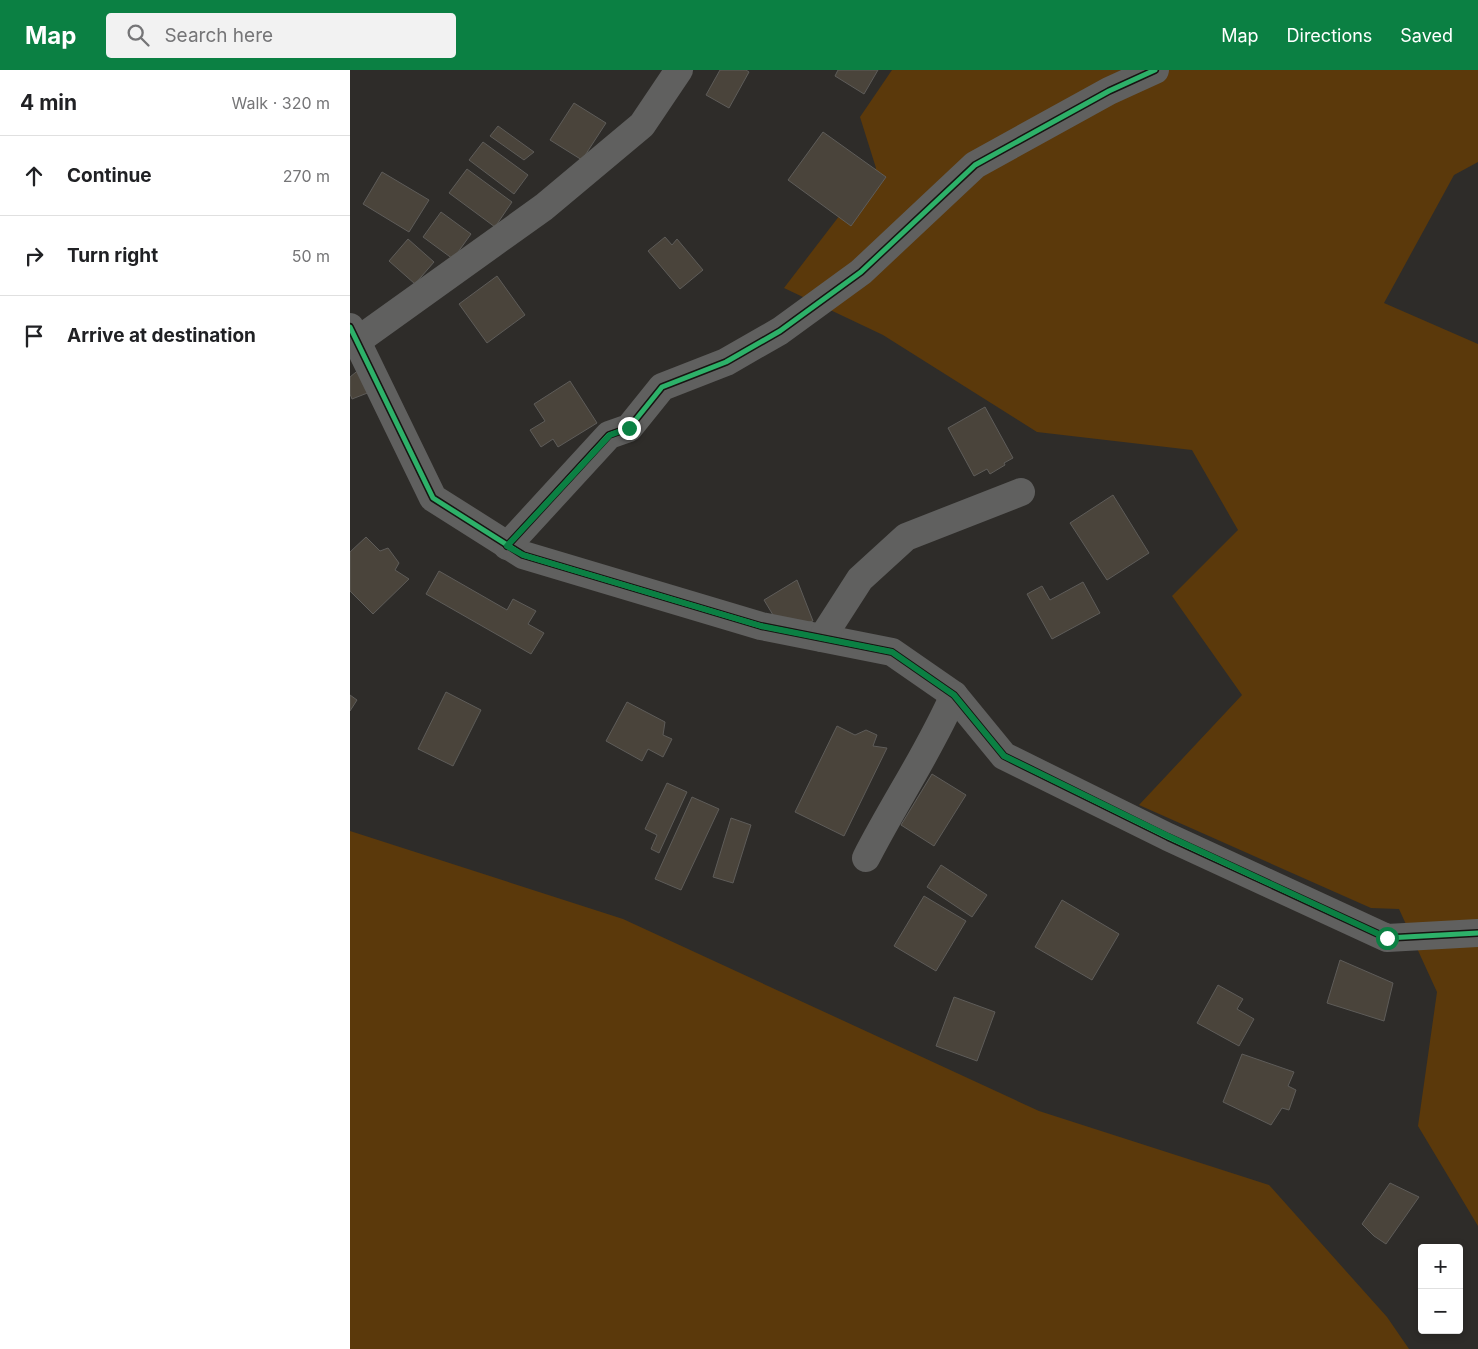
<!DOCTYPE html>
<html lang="en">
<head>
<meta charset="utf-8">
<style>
	body { margin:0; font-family:Inter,sans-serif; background:#f2f2f2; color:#202124 }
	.controls { position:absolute; right:15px; bottom:15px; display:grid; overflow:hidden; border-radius:5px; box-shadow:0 2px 8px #0003 }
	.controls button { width:45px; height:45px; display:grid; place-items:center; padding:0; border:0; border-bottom:1px solid #e0e0e0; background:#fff; color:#202124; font:25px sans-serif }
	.stop { position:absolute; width:15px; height:15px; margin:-11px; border:4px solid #0b8043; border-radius:50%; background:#fff }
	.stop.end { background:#0b8043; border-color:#fff; box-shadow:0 1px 5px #0008 }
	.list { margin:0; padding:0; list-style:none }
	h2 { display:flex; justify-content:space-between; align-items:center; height:65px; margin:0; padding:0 20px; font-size:21px }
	h2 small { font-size:16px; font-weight:400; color:#757577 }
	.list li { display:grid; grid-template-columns:32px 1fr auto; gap:15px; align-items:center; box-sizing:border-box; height:80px; padding:0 20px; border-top:1px solid #e0e0e0 }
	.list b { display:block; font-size:19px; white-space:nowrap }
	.list em { font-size:16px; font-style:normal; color:#757577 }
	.icon { flex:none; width:28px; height:28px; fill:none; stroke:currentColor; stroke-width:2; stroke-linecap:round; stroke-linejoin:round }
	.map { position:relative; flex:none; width:1128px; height:1279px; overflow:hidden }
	header { display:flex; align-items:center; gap:30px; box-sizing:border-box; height:70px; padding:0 25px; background:#0b8043; color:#fff }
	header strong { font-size:24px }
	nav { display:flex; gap:28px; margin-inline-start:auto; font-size:18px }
	.search { width:350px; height:45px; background:#f2f2f2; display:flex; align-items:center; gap:12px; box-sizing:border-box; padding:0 18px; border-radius:5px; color:#757577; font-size:19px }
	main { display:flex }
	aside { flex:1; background:#fff }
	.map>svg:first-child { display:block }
	.green { fill:#5b390b }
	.building { fill:#4a443b; stroke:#5e5c59 }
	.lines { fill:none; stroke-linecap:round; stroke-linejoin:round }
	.minor { stroke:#60605f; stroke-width:28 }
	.cycleway-casing { stroke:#171512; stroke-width:8 }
	.cycleway { stroke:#2db169; stroke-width:5 }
	.route { stroke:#0b8043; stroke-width:6 }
</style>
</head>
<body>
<header>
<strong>Map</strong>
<div class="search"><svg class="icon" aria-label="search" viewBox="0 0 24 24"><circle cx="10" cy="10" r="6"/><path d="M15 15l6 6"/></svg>Search here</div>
<nav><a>Map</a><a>Directions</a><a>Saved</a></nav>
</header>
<main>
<aside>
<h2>4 min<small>Walk · 320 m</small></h2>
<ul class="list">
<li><svg class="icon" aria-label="ahead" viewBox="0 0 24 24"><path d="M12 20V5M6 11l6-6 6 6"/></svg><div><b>Continue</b></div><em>270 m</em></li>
<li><svg class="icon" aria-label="right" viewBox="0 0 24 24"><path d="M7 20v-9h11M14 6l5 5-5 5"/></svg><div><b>Turn right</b></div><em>50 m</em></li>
<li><svg class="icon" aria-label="arrive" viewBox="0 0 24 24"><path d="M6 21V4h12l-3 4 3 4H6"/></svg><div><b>Arrive at destination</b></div></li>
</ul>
</aside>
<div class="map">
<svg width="1128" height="1279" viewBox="0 0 1128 1279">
	<rect width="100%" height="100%" fill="#2e2c29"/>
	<g class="green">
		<polygon points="542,0 1128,0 1128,92 1104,105 1034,233 1128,274 1128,1156 1068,1056 1087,922 1049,839 1021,838 789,735 892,625 822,526 888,460 842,380 687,362 533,265 434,218 526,98 510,47"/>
		<polygon points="0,761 273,849 689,1041 919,1115 1037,1247 1059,1279 0,1279"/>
	</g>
	<g class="building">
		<polygon points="370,0 396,0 399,2 379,38 356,25"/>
		<polygon points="488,0 528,0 514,24 485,6"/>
		<polygon points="224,33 256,53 232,90 200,70"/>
		<polygon points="148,56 184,82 174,90 140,66"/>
		<polygon points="473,62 536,107 501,156 438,110"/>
		<polygon points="133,72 178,105 164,124 119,90"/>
		<polygon points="117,99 162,132 145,157 99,123"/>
		<polygon points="32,102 79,130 59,162 13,134"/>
		<polygon points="91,142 121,164 103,189 73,167"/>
		<polygon points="315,167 322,175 327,169 353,200 330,219 298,181"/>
		<polygon points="58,169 84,192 65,214 39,191"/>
		<polygon points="147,206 175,245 137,273 109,234"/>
		<polygon points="11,298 20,322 2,329 0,324 0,307"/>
		<polygon points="220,311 247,353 208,377 203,369 191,377 180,360 195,351 184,334"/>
		<polygon points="635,337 663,388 654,393 655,395 640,404 637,399 624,406 598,358"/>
		<polygon points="763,425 799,483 757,510 720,453"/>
		<polygon points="16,467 30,481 38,478 49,493 45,500 59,509 23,544 0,521 0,482"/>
		<polygon points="89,501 157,540 163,529 186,541 178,554 194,563 181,584 76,524"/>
		<polygon points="447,510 463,551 432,560 414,530"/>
		<polygon points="733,512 750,543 702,569 677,524 692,516 700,530"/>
		<polygon points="96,622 131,640 103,696 68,679"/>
		<polygon points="0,625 7,630 0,641"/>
		<polygon points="277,632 315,652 313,665 322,669 313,687 298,679 292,691 256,671"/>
		<polygon points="487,656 505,665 516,660 527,665 523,676 537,678 494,766 445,742"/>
		<polygon points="582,704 616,725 584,776 551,755"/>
		<polygon points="317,713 337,722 309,783 301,779 307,765 295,759"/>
		<polygon points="342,727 369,739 331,820 305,809"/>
		<polygon points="381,748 401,755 383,813 363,807"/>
		<polygon points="591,795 637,825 622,847 577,817"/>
		<polygon points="574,826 616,851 586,901 544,876"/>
		<polygon points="712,830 769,864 742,910 685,877"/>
		<polygon points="990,890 1043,913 1034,951 977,933"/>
		<polygon points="868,915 893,929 887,939 904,949 889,976 847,953"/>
		<polygon points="604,927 645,942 627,991 586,976"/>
		<polygon points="892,984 944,1002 938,1016 946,1020 939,1040 932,1038 921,1055 873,1032"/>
		<polygon points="1040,1113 1069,1127 1036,1174 1024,1166 1012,1154"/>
	</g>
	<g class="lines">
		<g class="minor">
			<polyline points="0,257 83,428 173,485 411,556 542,582 604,625 654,686 818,767 1037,868 1128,863"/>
			<polyline points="7,271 194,137 292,55 329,0"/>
			<polyline points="157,476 259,365 279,358 312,317 376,292 430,261 511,202 625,95 759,21 805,0"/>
			<polyline points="472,568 510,509 556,467 671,422"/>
			<path d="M 516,788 C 544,733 579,682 604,625"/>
		</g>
		<g class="cycleway-casing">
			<g id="cycleway">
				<polyline points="0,257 83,428 173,485 411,556 542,582 604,625 654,686 818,767 1037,868 1128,863"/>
				<polyline points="157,476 259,365 279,358 312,317 376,292 430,261 511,202 625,95 759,21 805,0"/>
			</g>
		</g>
		<use href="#cycleway" class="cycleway"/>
	</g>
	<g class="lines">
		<polyline class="route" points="279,358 260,365 157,476 173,485 411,556 542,582 604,625 654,686 818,766 1037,868"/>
	</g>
</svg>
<div class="controls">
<button>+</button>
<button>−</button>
</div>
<div class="stop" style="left:1037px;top:868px"></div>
<div class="stop end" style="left:279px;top:358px"></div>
</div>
</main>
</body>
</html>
